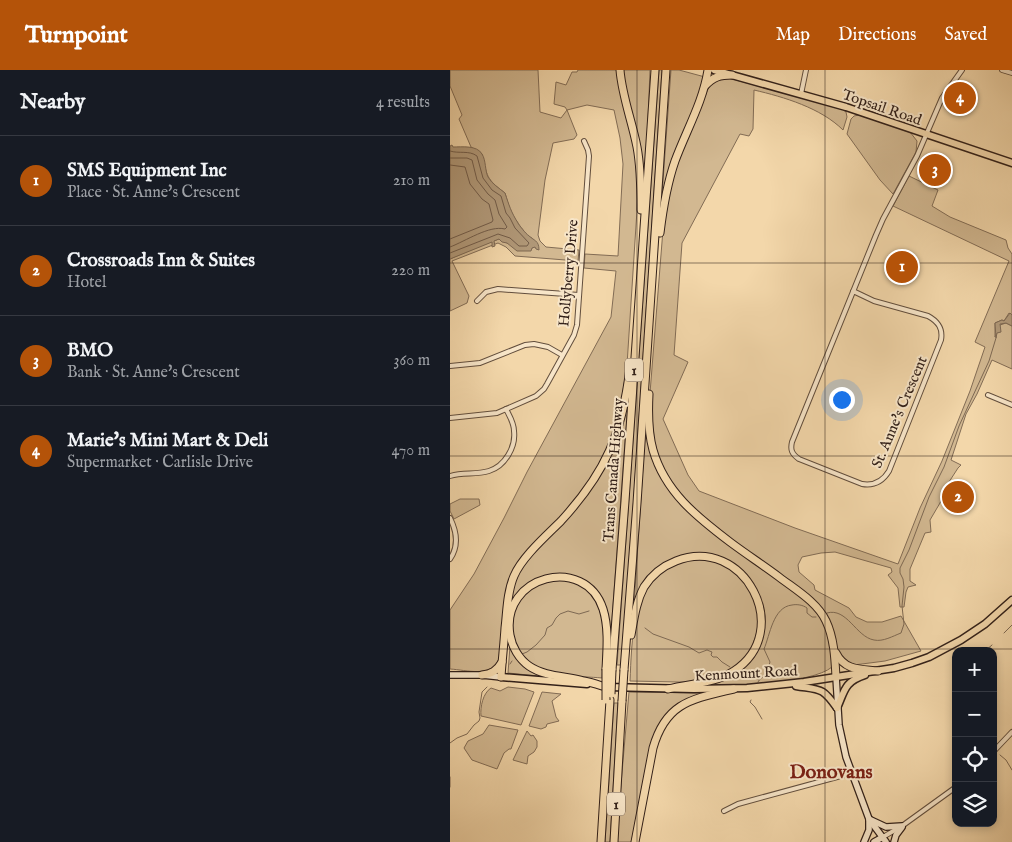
<!DOCTYPE html>
<html lang="en">
<head>
<meta charset="utf-8">
<style>
	body { margin:0; font-family:"IM FELL English",serif; background:#20242c; color:#f1f3f6 }
	.controls { position:absolute; right:15px; bottom:15px; display:grid; overflow:hidden; border-radius:10px; box-shadow:0 2px 8px #0003 }
	.controls button { width:45px; height:45px; display:grid; place-items:center; padding:0; border:0; border-bottom:1px solid #363941; background:#171b24; color:#f1f3f6; font:25px sans-serif }
	.you { position:absolute; left:391px; top:329px; width:18px; height:18px; margin:-12px; border:4px solid #fff; border-radius:50%; background:#1a73e8; box-shadow:0 0 0 8px #1a73e833 }
	.badge { display:grid; place-items:center; width:32px; height:32px; border-radius:50%; background:#b45309; color:#fff; font-size:16px; font-weight:700 }
	.pin { position:absolute; translate:-50% -50%; border:2px solid #fff; box-shadow:0 1px 5px #0006 }
	.list { margin:0; padding:0; list-style:none }
	h2 { display:flex; justify-content:space-between; align-items:center; height:65px; margin:0; padding:0 20px; font-size:21px }
	h2 small { font-size:16px; font-weight:400; color:#9ea1a6 }
	.list li { display:grid; grid-template-columns:32px 1fr auto; gap:15px; align-items:center; box-sizing:border-box; height:90px; padding:0 20px; border-top:1px solid #363941 }
	.list b { display:block; font-size:19px; white-space:nowrap }
	.list p { margin:0; font-size:16px; white-space:nowrap; color:#9ea1a6 }
	.list em { font-size:16px; font-style:normal; color:#9ea1a6 }
	.icon { flex:none; width:28px; height:28px; fill:none; stroke:currentColor; stroke-width:2; stroke-linecap:round; stroke-linejoin:round }
	.map { position:relative; flex:none; width:562px; height:772px; overflow:hidden }
	header { display:flex; align-items:center; gap:30px; box-sizing:border-box; height:70px; padding:0 25px; background:#b45309; color:#fff }
	header strong { font-size:24px }
	nav { display:flex; gap:28px; margin-inline-start:auto; font-size:18px }
	main { display:flex }
	aside { flex:1; background:#171b24 }
	.map>svg:first-child { display:block }
	.green { fill:#d2b891; stroke:#826c55 }
	.water { fill:#b19979; stroke:#7e6953 }
	.lines { fill:none; stroke-linecap:round; stroke-linejoin:round }
	.shore { stroke:#725c49; stroke-width:1 }
	.stream { stroke:#7e6953; stroke-width:1 }
	.street-casing { stroke:#624e3d; stroke-width:6 }
	.secondary-casing { stroke:#322019; stroke-width:8 }
	.primary-casing { stroke:#322019; stroke-width:9 }
	.highway-casing { stroke:#322019; stroke-width:9 }
	.street { stroke:#f7e5c8; stroke-width:4 }
	.secondary { stroke:#f7e5c8; stroke-width:5.5 }
	.primary { stroke:#f3d7aa; stroke-width:6 }
	.highway { stroke:#f3d7aa; stroke-width:7 }
	.highway-bridge-casing { stroke:#322019; stroke-width:9; stroke-linecap:butt }
	.highway-bridge { stroke:#f3d7aa; stroke-width:7 }
	.grid { fill:none; stroke:#322019; stroke-width:1; stroke-opacity:0.55 }
	.labels { text-anchor:middle; stroke-width:4; stroke-linejoin:round; paint-order:stroke }
	.shield { fill:#f7e5c8; stroke:#6d5b4e; stroke-width:1 }
	.shield-label { font-size:14px; font-weight:bold; fill:#322019 }
	.street-label { font-size:15px; fill:#322019; stroke:#f7e5c8 }
	.district-label { font-size:20px; font-weight:bold; fill:#7a1f14; stroke:#f7e5c8 }
</style>
</head>
<body>
<header>
<strong>Turnpoint</strong>
<nav><a>Map</a><a>Directions</a><a>Saved</a></nav>
</header>
<main>
<aside>
<h2>Nearby<small>4 results</small></h2>
<ul class="list">
<li><span class="badge">1</span><div><b>SMS Equipment Inc</b><p>Place · St. Anne's Crescent</p></div><em>210 m</em></li>
<li><span class="badge">2</span><div><b>Crossroads Inn &amp; Suites</b><p>Hotel</p></div><em>220 m</em></li>
<li><span class="badge">3</span><div><b>BMO</b><p>Bank · St. Anne's Crescent</p></div><em>360 m</em></li>
<li><span class="badge">4</span><div><b>Marie's Mini Mart &amp; Deli</b><p>Supermarket · Carlisle Drive</p></div><em>470 m</em></li>
</ul>
</aside>
<div class="map">
<svg width="562" height="772" viewBox="0 0 562 772">
	<rect width="100%" height="100%" fill="#f3d7aa"/>
	<filter id="stains"><feTurbulence type="fractalNoise" baseFrequency=".004" numOctaves="4"/><feColorMatrix values="0 0 0 0 .2 0 0 0 0 .09 0 0 0 0 .02 0 0 0 .5 -.17"/></filter>
	<radialGradient id="worn" r=".72"><stop offset=".6" stop-color="#630" stop-opacity="0"/><stop offset="1" stop-color="#630" stop-opacity=".3"/></radialGradient>
	<g class="green">
		<path d="M 0,0 L 88,0 L 90,42 L 111,48 L 117,40 L 115,37 L 104,34 L 106,12 L 116,15 L 122,2 L 127,2 L 128,0 L 168,0 L 186,89 L 188,120 L 187,140 L 177,295 L 169,347 L 158,378 L 137,415 L 116,441 L 69,491 L 49,589 C 41,608 17,600 0,599 L 0,540 L 24,504 L 54,448 L 77,402 L 161,247 L 166,201 L 134,198 L 135,184 L 168,186 L 173,94 L 170,68 L 164,40 L 137,35 L 117,40 L 127,65 L 124,69 L 103,73 L 95,110 L 88,165 L 90,171 L 96,177 L 129,180 L 128,191 L 65,186 L 56,177 L 48,173 L 2,191 L 19,226 L 17,233 L 0,241 L 0,189 L 27,177 L 49,169 L 57,173 L 82,178 L 86,176 L 87,179 C 86,176 85,170 82,168 C 81,167 79,167 78,166 C 77,165 69,155 68,153 C 61,144 58,134 55,123 C 36,109 37,106 32,84 L 21,77 L 9,49 L 12,45 L 0,16 Z"/>
		<polygon points="172,0 200,0 197,75 194,123"/>
		<polygon points="209,0 212,0 182,455 171,595 167,595 177,455"/>
		<polygon points="221,0 229,0 255,7 211,139"/>
		<path d="M 275,7 L 392,39 L 396,42 L 397,47 L 393,60 C 371,38 334,27 304,20 L 303,59 L 299,66 L 290,64 L 232,173 L 224,285 L 238,292 L 213,349 L 238,405 L 249,421 L 345,458 L 448,494 L 470,438 L 492,391 L 520,321 L 535,277 L 525,272 L 559,191 L 443,136 L 459,106 L 488,120 L 482,136 L 500,147 L 556,170 L 558,178 L 562,184 L 562,245 L 559,243 L 554,251 L 552,250 L 545,253 L 545,267 L 550,255 L 556,253 L 562,256 L 562,299 L 542,290 L 527,324 L 516,344 L 501,390 L 511,395 L 508,398 L 499,412 L 490,433 L 480,450 L 481,462 L 475,463 L 460,499 L 460,511 L 466,515 L 458,517 L 456,522 L 454,537 L 450,537 L 448,518 L 438,505 L 442,502 L 441,498 L 385,482 L 371,483 L 352,487 L 348,495 L 349,502 L 364,515 L 365,520 L 399,538 L 406,547 L 417,552 L 432,552 L 451,546 L 471,581 L 435,591 L 404,595 L 398,593 L 389,585 L 377,548 L 264,457 L 226,421 L 210,393 L 201,359 L 200,323 L 214,147 L 227,92 L 258,19 L 261,13 Z"/>
		<polygon points="409,45 460,62 467,71 466,82 443,124 430,110 397,64 401,49 404,46"/>
		<path d="M 180,315 L 175,371 L 160,576 L 155,537 L 149,525 L 139,515 L 96,506 C 77,510 68,521 60,537 L 62,518 L 71,498 L 152,402 Z"/>
		<path d="M 196,349 L 199,369 L 230,433 L 358,531 L 371,547 L 380,570 L 382,597 C 362,614 280,616 252,616 L 281,606 L 289,601 L 301,590 L 313,559 L 314,551 L 312,536 L 308,522 L 300,510 L 290,499 L 278,491 L 271,488 L 256,484 L 235,486 L 209,498 L 184,536 Z"/>
		<polygon points="10,429 29,429 30,435 4,449 0,441 0,434"/>
		<path d="M 254,489 L 274,494 L 297,514 L 309,540 L 308,560 L 301,579 L 290,594 L 274,604 L 246,612 L 228,612 L 180,611 C 182,571 181,514 224,494 C 232,490 245,490 254,489 Z"/>
		<path d="M 108,509 C 114,511 122,511 128,514 C 161,531 153,577 152,608 C 130,606 99,607 81,593 C 60,579 56,543 73,524 C 83,514 96,511 108,509 Z"/>
		<polygon points="60,576 98,607 58,603"/>
		<path d="M 58,617 L 75,619 L 84,622 L 71,655 L 31,646 C 30,637 33,623 41,618 L 50,621 Z"/>
		<polygon points="92,622 111,624 102,631 106,647 109,651 97,654 96,657 91,659 79,656"/>
		<polygon points="179,622 256,623 211,653 184,772 166,772"/>
		<polygon points="164,633 168,633 160,772 155,772"/>
		<polygon points="39,655 68,660 61,679 59,679 54,683 47,699 22,690 14,678 18,671 33,664"/>
		<polygon points="77,661 81,666 83,665 87,671 87,677 84,682 78,686 77,694 63,690"/>
	</g>
	<g class="water">
		<path d="M 2,75 L 3,77 C 12,77 27,75 32,84 C 36,90 35,101 38,107 C 42,114 49,118 55,123 C 59,135 61,142 68,153 C 68,154 77,165 78,165 C 84,171 89,170 89,180 L 86,179 L 85,177 L 82,178 L 81,181 L 67,181 L 57,173 L 52,172 L 49,169 L 44,171 L 45,176 L 42,177 L 42,172 L 0,189 L 0,76 Z"/>
		<polygon points="560,243 562,245 562,256 556,253 550,254 551,262 547,263 546,268 545,253 552,250 554,251"/>
	</g>
	<g class="lines">
		<g class="shore">
			<path d="M 0,81 C 9,84 19,80 27,86 L 33,108 L 42,120 L 51,126 L 56,143 L 60,148 L 65,158 L 79,173 L 77,176 L 69,176 L 60,168 L 48,164 L 38,168 L 0,183"/>
			<path d="M 0,88 L 17,88 L 22,90 L 27,110 L 38,124 L 45,130 L 49,144 L 57,157 L 55,159 C 39,155 16,171 0,177"/>
			<polyline points="0,95 15,97 20,114 32,129 39,134 43,150 42,152 0,169"/>
		</g>
		<g class="stream">
			<path d="M 377,543 C 397,537 406,567 424,570 C 433,572 443,566 451,563 L 454,554 L 452,536 L 454,517 L 453,509 L 450,503 L 450,498 L 459,480 L 479,427 L 494,397 L 509,356 L 539,291 L 546,268"/>
			<polyline points="195,558 203,564 239,577 249,583 257,580 262,582 261,585 263,587 267,587 272,592 280,597"/>
			<polyline points="554,563 562,555"/>
			<polyline points="535,581 542,575"/>
			<polyline points="72,584 77,582 86,575 95,565 97,558 102,555 106,548 110,544 118,541 129,544 139,541"/>
			<polyline points="60,594 62,591"/>
			<polyline points="295,603 301,604 309,610"/>
			<path d="M 308,612 L 310,609 L 316,605 L 320,592 L 314,579 C 320,565 323,537 342,535 C 347,534 353,535 357,538 L 357,543 L 362,547 L 366,547"/>
			<polyline points="301,630 300,632 305,637 312,649"/>
			<polyline points="504,633 506,635"/>
			<polyline points="0,673 7,668 17,664 24,655 29,651 30,648 29,642 32,622 37,617"/>
			<polyline points="550,685 556,690 562,700"/>
			<polyline points="0,707 0,717"/>
		</g>
		<g class="street-casing">
			<g id="street">
				<polyline points="552,0 562,3"/>
				<polyline points="351,24 356,0"/>
				<path d="M 403,221 L 424,231 L 478,246 C 489,252 493,259 491,270 L 439,401 C 433,411 424,416 412,414 L 349,389 C 342,384 340,380 342,372 L 426,165 L 433,149 L 467,86 L 492,28 L 512,0"/>
				<polyline points="27,231 36,222 48,219 129,225"/>
				<polyline points="0,296 30,293 75,275 84,274 98,277 112,285"/>
				<polyline points="538,325 562,335"/>
				<polyline points="0,348 47,343 86,326 94,319 97,314 124,265 127,255 139,86 138,80 134,71"/>
				<path d="M 0,406 C 13,402 26,405 39,401 C 55,396 66,377 64,361 C 64,353 60,347 56,339"/>
				<path d="M 0,448 C 7,462 9,476 0,489"/>
				<polyline points="543,682 562,662"/>
				<polyline points="274,741 288,734 402,703"/>
				<polyline points="433,767 452,756 506,717"/>
			</g>
		</g>
		<g class="secondary-casing">
			<g id="secondary">
				<polyline points="0,605 32,605 51,607"/>
				<polyline points="386,607 389,655 396,687 419,749 436,772"/>
				<polyline points="421,750 436,757 452,756"/>
				<polyline points="414,772 419,760 419,749"/>
				<polyline points="424,772 433,767"/>
				<polyline points="444,772 446,765 452,757"/>
			</g>
		</g>
		<g class="primary-casing">
			<g id="primary">
				<polyline points="264,0 396,37 562,93"/>
				<polyline points="51,607 137,614"/>
				<path d="M 346,616 C 371,620 372,617 387,638"/>
				<polyline points="157,617 244,619 297,618 354,612 444,598 462,593 479,587 511,570 535,554 562,530"/>
				<path d="M 387,638 C 395,620 394,612 415,605"/>
			</g>
		</g>
		<g class="highway-casing">
			<g id="highway">
				<path d="M 170,0 C 172,26 182,51 187,77 C 191,98 191,119 191,140"/>
				<path d="M 255,16 C 263,7 270,5 282,5"/>
				<path d="M 210,163 C 213,138 217,114 225,91 C 236,61 253,32 258,0"/>
				<path d="M 199,324 C 198,343 198,362 203,380 C 215,422 247,447 280,472 C 296,484 313,495 329,507 C 346,520 367,532 376,551 C 384,568 385,588 386,607"/>
				<path d="M 181,565 C 184,549 186,532 194,517 C 201,506 213,496 226,491 C 294,464 345,561 284,601 C 264,614 241,613 218,619"/>
				<path d="M 386,583 C 395,601 411,599 428,601"/>
				<polyline points="162,600 175,431 205,0"/>
				<polyline points="174,600 187,433 216,0"/>
				<path d="M 32,605 C 41,604 47,601 52,592"/>
				<path d="M 51,607 C 52,591 54,574 55,558 C 57,541 57,522 64,506 C 72,487 96,466 111,451 C 156,402 172,364 180,298"/>
				<path d="M 152,616 C 146,614 140,612 134,611 C 116,606 95,607 79,596 C 69,589 62,577 60,565 C 50,505 135,484 153,539 C 159,558 157,580 156,599"/>
				<polyline points="151,772 160,630"/>
				<polyline points="164,772 172,631"/>
				<path d="M 185,772 L 203,678 C 216,632 242,629 284,619"/>
			</g>
		</g>
		<use href="#street" class="street"/>
		<use href="#secondary" class="secondary"/>
		<use href="#primary" class="primary"/>
		<use href="#highway" class="highway"/>
		<g class="highway-bridge-casing">
			<g id="highway-bridge">
				<polyline points="161,624 162,600"/>
				<polyline points="156,630 156,599"/>
				<polyline points="172,631 174,600"/>
			</g>
		</g>
		<use href="#highway-bridge" class="highway-bridge"/>
	</g>
	<path class="grid" d="M 187,0 L 187,772M 375,0 L 375,772M 0,193 L 562,193M 0,386 L 562,386M 0,579 L 562,579"/>
	<g class="labels">
		<g class="shield">
			<rect x="175" y="288.5" width="18" height="23" rx="4"/>
			<rect x="157" y="722.5" width="18" height="23" rx="4"/>
		</g>
		<g class="shield-label">
			<text x="184" y="305">1</text>
			<text x="166" y="739">1</text>
		</g>
		<g class="street-label">
			<text transform="translate(432 37) rotate(19)" y="5">Topsail Road</text>
			<text transform="translate(118 203) rotate(-85)" y="5">Hollyberry Drive</text>
			<text transform="translate(449 342) rotate(-67)" y="5">St. Anne's Crescent</text>
			<text transform="translate(163 400) rotate(-86)" y="5">Trans Canada Highway</text>
			<text transform="translate(296 603) rotate(-3)" y="5">Kenmount Road</text>
		</g>
		<g class="district-label">
			<text x="381" y="708">Donovans</text>
		</g>
	</g>
	<rect width="100%" height="100%" filter="url(#stains)"/>
	<rect width="100%" height="100%" fill="url(#worn)"/>
</svg>
<div class="controls">
<button>+</button>
<button>−</button>
<button><svg class="icon" aria-label="locate" viewBox="0 0 24 24"><circle cx="12" cy="12" r="6"/><path d="M12 2v4M12 18v4M2 12h4M18 12h4"/></svg></button>
<button><svg class="icon" aria-label="layers" viewBox="0 0 24 24"><path d="M12 4l9 5-9 5-9-5zM3 14l9 5 9-5"/></svg></button>
</div>
<div class="you"></div>
<div class="pin badge" style="left:452px;top:197px">1</div>
<div class="pin badge" style="left:508px;top:427px">2</div>
<div class="pin badge" style="left:485px;top:100px">3</div>
<div class="pin badge" style="left:510px;top:28px">4</div>
</div>
</main>
</body>
</html>
